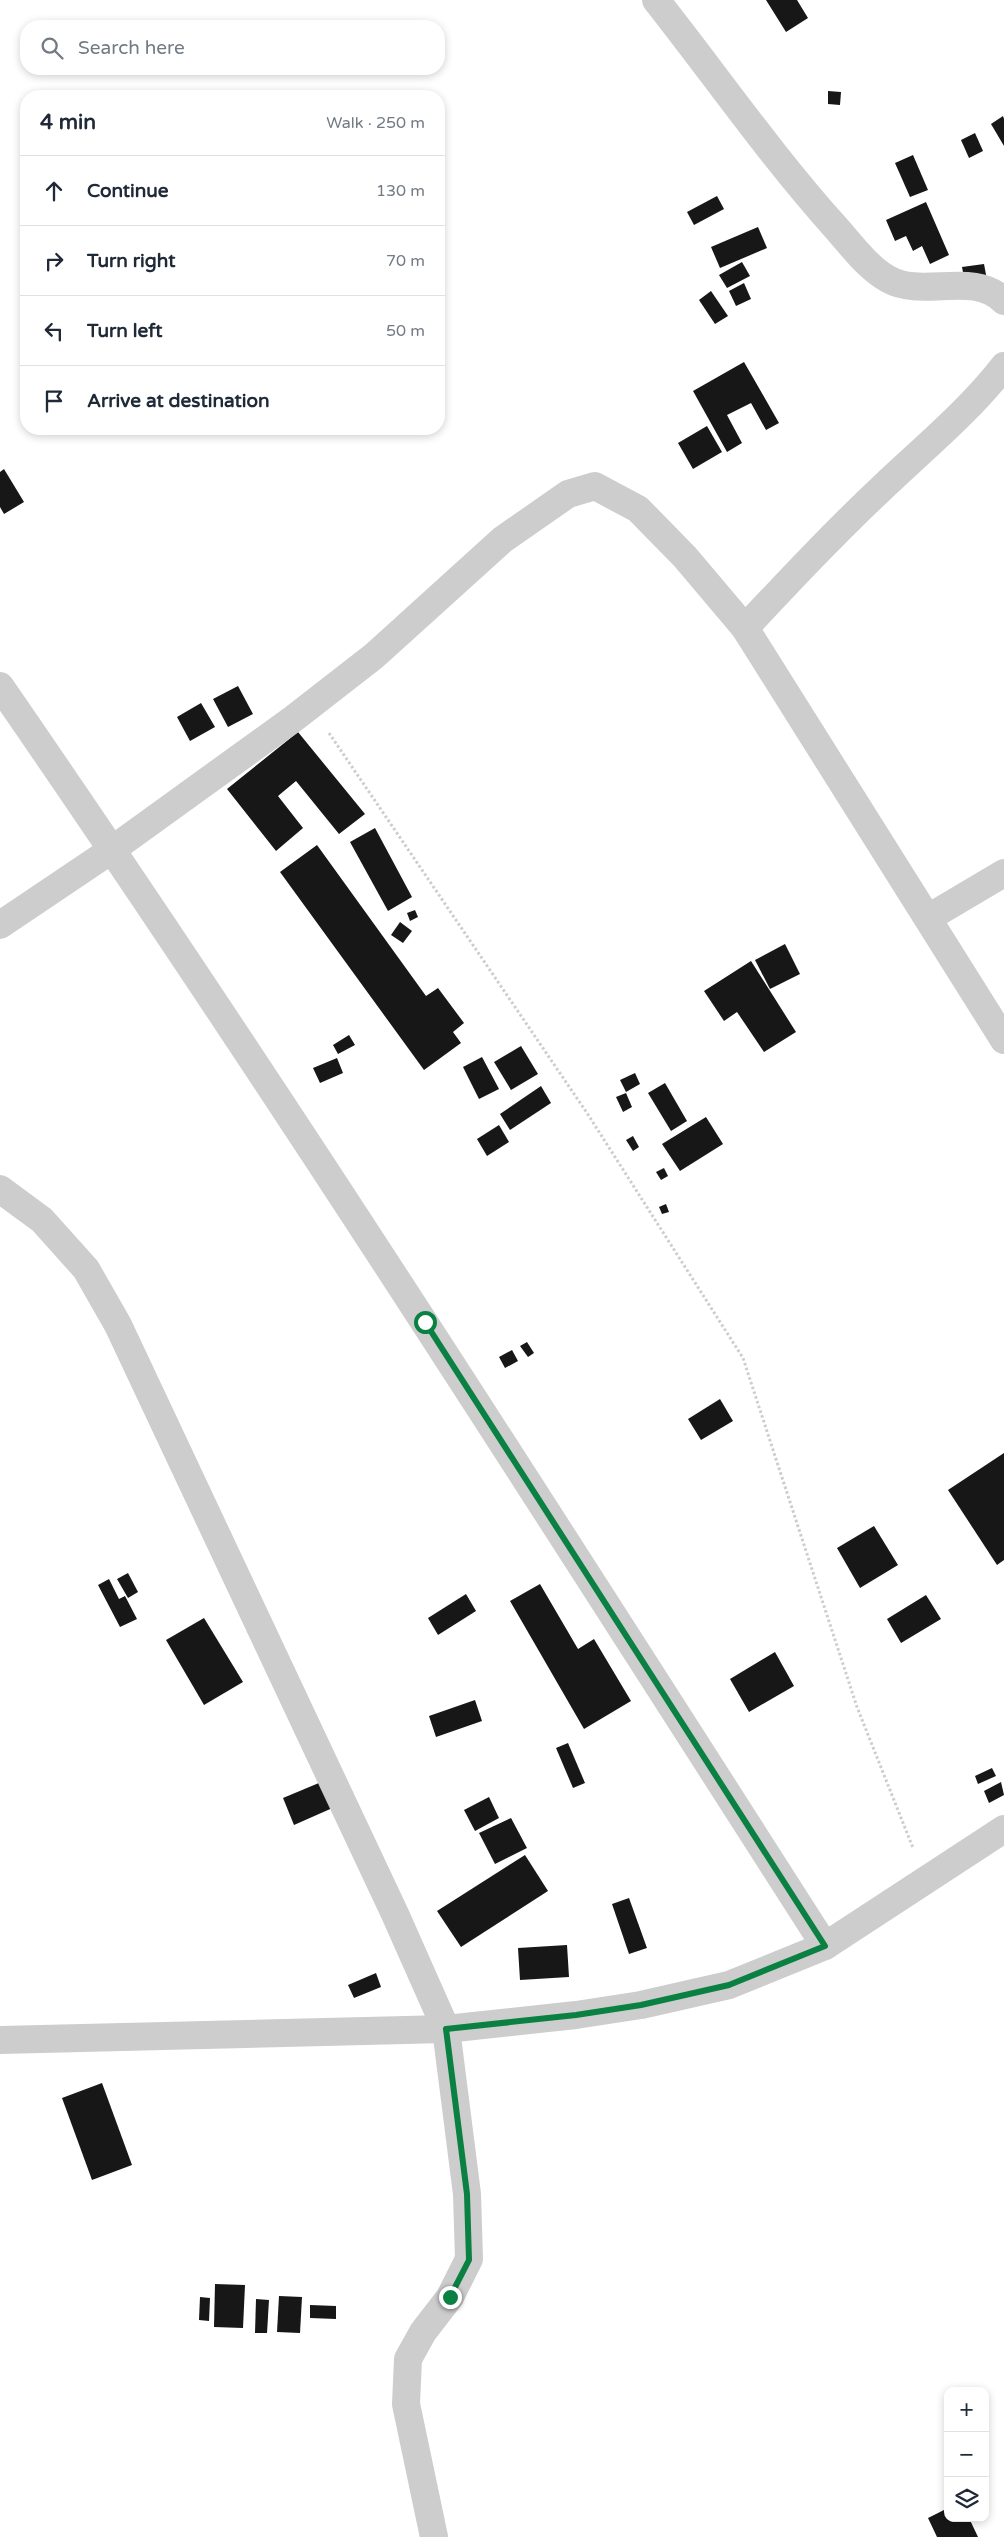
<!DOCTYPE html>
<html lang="en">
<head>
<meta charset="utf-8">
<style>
	body { margin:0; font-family:"Varela Round",sans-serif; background:#f2f2f3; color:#1f2937 }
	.controls { position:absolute; right:15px; bottom:15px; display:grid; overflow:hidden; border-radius:10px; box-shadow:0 2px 8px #0003 }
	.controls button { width:45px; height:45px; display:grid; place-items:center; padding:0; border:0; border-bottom:1px solid #e0e1e3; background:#fff; color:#1f2937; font:25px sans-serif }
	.stop { position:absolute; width:15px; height:15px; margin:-11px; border:4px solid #0b8043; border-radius:50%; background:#fff }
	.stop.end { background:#0b8043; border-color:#fff; box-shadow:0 1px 5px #0008 }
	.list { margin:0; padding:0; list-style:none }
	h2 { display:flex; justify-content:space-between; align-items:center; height:65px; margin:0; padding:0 20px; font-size:21px }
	h2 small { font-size:16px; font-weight:400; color:#747a83 }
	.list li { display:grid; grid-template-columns:32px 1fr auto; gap:15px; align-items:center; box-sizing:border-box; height:70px; padding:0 20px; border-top:1px solid #e0e1e3 }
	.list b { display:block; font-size:19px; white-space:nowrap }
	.list em { font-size:16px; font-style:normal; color:#747a83 }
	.icon { flex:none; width:28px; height:28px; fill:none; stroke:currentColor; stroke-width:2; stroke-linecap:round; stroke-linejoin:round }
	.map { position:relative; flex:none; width:1004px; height:2537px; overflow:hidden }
	.search { position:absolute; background:#fff; box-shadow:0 2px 8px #0003; left:20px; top:20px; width:425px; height:55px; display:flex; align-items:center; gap:12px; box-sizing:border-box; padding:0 18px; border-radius:20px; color:#747a83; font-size:19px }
	.panel { position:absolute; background:#fff; box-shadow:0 2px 8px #0003; left:20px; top:90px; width:425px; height:345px; border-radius:20px }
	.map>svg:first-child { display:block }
	.building { fill:#171717 }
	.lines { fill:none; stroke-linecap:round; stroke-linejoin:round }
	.path { stroke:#cdcdcd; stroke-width:3; stroke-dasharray:2.5 2.5; stroke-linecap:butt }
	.minor { stroke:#cdcdcd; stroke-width:28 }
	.route { stroke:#0b8043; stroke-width:6 }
</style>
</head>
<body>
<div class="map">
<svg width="1004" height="2537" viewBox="0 0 1004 2537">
	<rect width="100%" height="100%" fill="#fff"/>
	<g class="building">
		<polygon points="766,0 797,0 808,18 786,32"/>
		<polygon points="828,91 841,92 840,105 828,104"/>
		<polygon points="1003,116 1004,119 1004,146 991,124"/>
		<polygon points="975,133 983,151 969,158 961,140"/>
		<polygon points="913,155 928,190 910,197 895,163"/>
		<polygon points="717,196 724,209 694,225 687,212"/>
		<polygon points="926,202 949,255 930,264 922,246 913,251 906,236 895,241 886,220"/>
		<polygon points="758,227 767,248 720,268 711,247"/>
		<polygon points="742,262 750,276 727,288 719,275"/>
		<polygon points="984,264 987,280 965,283 962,267"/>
		<polygon points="744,283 751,299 736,306 729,291"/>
		<polygon points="711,291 728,316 715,324 699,300"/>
		<polygon points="744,362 779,423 766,430 751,403 727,415 742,443 727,452 693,391"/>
		<polygon points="707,426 722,452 693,469 678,443"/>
		<polygon points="4,469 24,502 4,514 0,507 0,472"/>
		<polygon points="238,686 253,714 228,727 213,699"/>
		<polygon points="201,703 215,727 190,741 177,717"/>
		<polygon points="298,732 365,814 339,834 296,781 278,796 303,828 276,851 227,789"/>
		<polygon points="375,828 412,897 388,911 350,842"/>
		<polygon points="317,845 426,996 438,988 464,1023 453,1032 461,1043 424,1070 280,872"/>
		<polygon points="415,910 418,917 410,921 407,913"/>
		<polygon points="400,922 412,931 403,943 391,935"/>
		<polygon points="785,944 800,974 770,989 755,960"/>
		<polygon points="751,961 796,1032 764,1052 737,1012 724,1021 704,991"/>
		<polygon points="349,1035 355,1045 338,1054 333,1045"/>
		<polygon points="521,1046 538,1074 511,1090 494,1062"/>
		<polygon points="482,1057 499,1089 479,1099 463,1067"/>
		<polygon points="337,1058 343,1073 320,1083 313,1068"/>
		<polygon points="635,1073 640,1084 626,1092 620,1080"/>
		<polygon points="665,1083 687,1121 671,1131 648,1093"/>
		<polygon points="541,1086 551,1103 510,1130 500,1114"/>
		<polygon points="626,1093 632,1107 623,1112 616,1097"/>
		<polygon points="706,1117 723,1144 680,1171 662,1144"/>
		<polygon points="499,1125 509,1142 487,1156 477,1139"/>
		<polygon points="633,1136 639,1147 633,1151 626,1140"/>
		<polygon points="664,1168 668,1176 661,1180 656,1172"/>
		<polygon points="666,1204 669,1212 662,1214 659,1207"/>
		<polygon points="527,1342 534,1353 528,1357 520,1346"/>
		<polygon points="512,1350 518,1361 505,1368 499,1357"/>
		<polygon points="720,1399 733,1421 701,1440 688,1419"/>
		<polygon points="1004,1453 1004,1560 997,1565 948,1490"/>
		<polygon points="874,1526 898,1565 860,1588 837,1548"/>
		<polygon points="128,1573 138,1592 128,1598 117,1579"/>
		<polygon points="109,1579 119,1599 125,1596 137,1619 120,1627 98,1585"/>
		<polygon points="540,1584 578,1649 594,1639 631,1701 584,1729 510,1601"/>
		<polygon points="466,1594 476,1611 438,1635 428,1618"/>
		<polygon points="926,1595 941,1619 901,1643 887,1619"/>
		<polygon points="204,1618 243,1682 204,1705 166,1640"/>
		<polygon points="775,1652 794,1686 749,1712 730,1679"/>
		<polygon points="475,1700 482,1721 436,1737 429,1716"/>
		<polygon points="568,1743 585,1783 573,1788 556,1748"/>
		<polygon points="992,1768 996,1776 978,1784 975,1776"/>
		<polygon points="326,1780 337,1806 294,1825 283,1798"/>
		<polygon points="1001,1782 1004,1795 989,1803 984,1791"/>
		<polygon points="489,1797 499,1818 475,1831 464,1810"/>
		<polygon points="511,1818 527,1848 495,1864 479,1833"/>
		<polygon points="525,1855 548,1891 461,1947 437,1911"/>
		<polygon points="629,1898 647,1948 629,1954 612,1904"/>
		<polygon points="567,1945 569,1977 520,1980 518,1948"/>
		<polygon points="376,1973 381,1987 354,1998 348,1985"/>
		<polygon points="102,2083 132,2165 92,2180 62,2098"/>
		<polygon points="215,2284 245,2285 243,2328 214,2327"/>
		<polygon points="279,2296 302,2297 300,2333 277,2332"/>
		<polygon points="200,2297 210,2298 209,2321 199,2320"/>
		<polygon points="256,2299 269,2300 267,2333 255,2333"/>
		<polygon points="310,2305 336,2306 336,2319 310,2318"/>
		<polygon points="948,2508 948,2518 969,2518 978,2537 937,2537 928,2518"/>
	</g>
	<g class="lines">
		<polyline class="path" points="329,733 587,1113 743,1358 857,1707 913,1848"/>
		<g class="minor">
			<path d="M 656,0 C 716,76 772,157 837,229 C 852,246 868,268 888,279 C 923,299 973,270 1004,301"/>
			<path d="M 745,628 C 790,580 835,532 883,487 C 924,448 969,411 1004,366"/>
			<path d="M 0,686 C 285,1099 554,1523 825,1946"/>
			<polyline points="928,918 1004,873"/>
			<polyline points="0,925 113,849 293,719 374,656 502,540 568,494 595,486 638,509 685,557 745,628 1004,1040"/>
			<polyline points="0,1189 42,1220 86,1269 118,1325 395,1914 446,2029 467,2194 469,2259 450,2297 423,2332 408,2359 406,2404 434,2537"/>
			<polyline points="0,2040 446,2029 576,2015 641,2005 729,1985 825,1946 1004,1829"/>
		</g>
	</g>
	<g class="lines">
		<polyline class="route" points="425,1322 825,1946 729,1985 641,2005 576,2015 446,2029 467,2194 469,2260 450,2297"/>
	</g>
</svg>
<div class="controls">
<button>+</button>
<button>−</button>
<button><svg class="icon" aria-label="layers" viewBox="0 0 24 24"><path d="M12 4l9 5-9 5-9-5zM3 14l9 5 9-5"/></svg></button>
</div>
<div class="stop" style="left:425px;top:1322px"></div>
<div class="stop end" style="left:450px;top:2297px"></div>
<div class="search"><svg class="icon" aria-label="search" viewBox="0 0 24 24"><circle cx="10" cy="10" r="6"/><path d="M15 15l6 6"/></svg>Search here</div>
<section class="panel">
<h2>4 min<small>Walk · 250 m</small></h2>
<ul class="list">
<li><svg class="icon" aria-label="ahead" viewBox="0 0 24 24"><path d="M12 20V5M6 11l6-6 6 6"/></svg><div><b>Continue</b></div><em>130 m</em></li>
<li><svg class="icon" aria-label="right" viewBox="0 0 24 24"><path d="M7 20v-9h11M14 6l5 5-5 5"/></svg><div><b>Turn right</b></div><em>70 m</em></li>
<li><svg class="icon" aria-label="left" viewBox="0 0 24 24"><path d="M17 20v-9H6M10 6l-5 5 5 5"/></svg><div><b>Turn left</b></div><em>50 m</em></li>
<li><svg class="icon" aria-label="arrive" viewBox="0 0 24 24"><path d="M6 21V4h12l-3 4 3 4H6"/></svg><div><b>Arrive at destination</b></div></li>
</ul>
</section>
</div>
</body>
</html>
